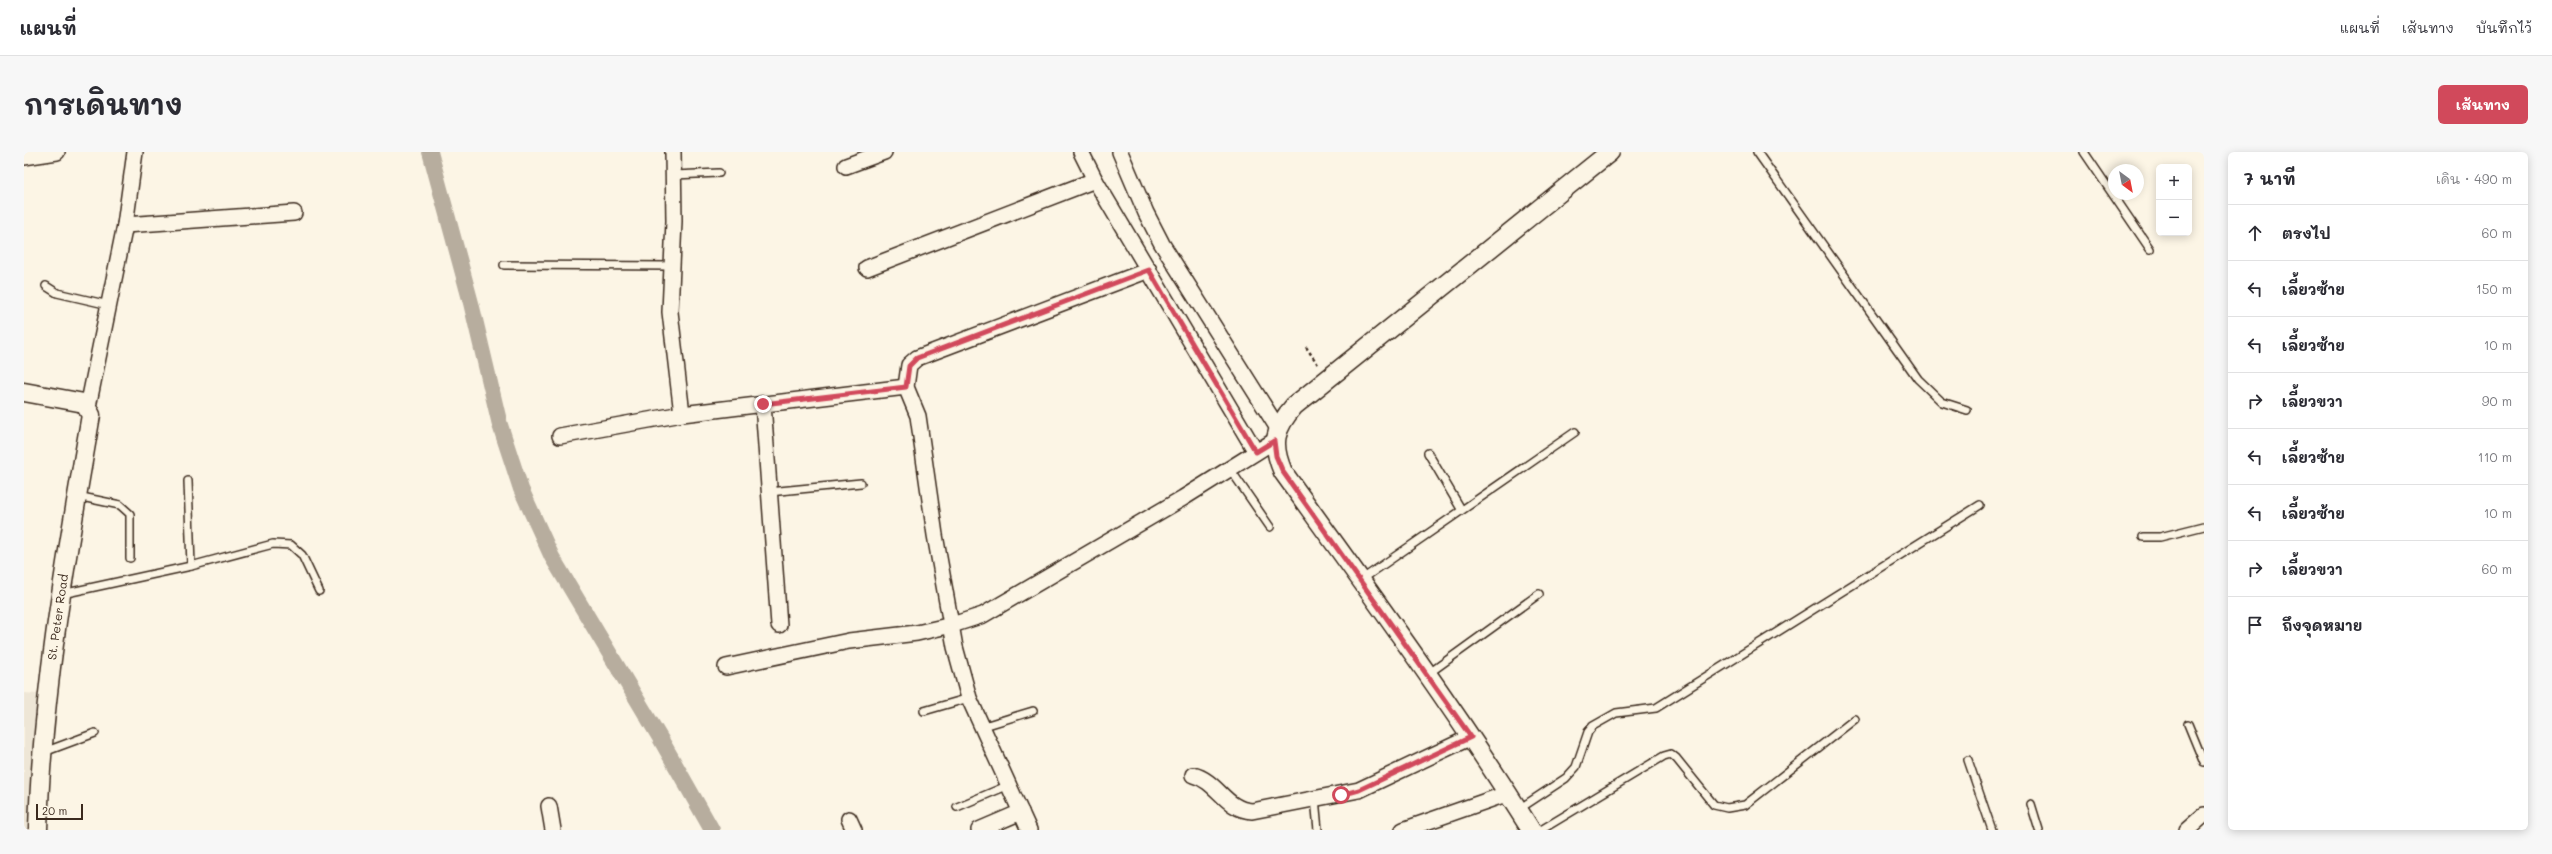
<!DOCTYPE html>
<html lang="th">
<head>
<meta charset="utf-8">
<style>
	body { margin:0; font-family:Mali,"Playpen Sans Thai",sans-serif; background:#f7f7f7; color:#2b2b33 }
	.controls { position:absolute; right:12px; top:12px; display:grid; overflow:hidden; border-radius:6px; box-shadow:0 2px 10px #0003 }
	.controls button { width:36px; height:36px; display:grid; place-items:center; padding:0; border:0; border-bottom:1px solid #e1e1e2; background:#fff; color:#2b2b33; font:20px sans-serif }
	.compass { position:absolute; left:2084px; top:12px; width:36px; height:36px; border-radius:50%; background:#fff; box-shadow:0 2px 10px #0003; rotate:148deg }
	.scale { position:absolute; left:12px; bottom:10px; width:47px; box-sizing:border-box; padding-left:4px; border:2px solid #3b2a1e; border-top:0; font-size:11px; line-height:14px; white-space:nowrap; color:#3b2a1e; -webkit-text-stroke:3px #fcf5e5; paint-order:stroke }
	.stop { position:absolute; width:12px; height:12px; margin:-9px; border:3px solid #d1495b; border-radius:50%; background:#fff }
	.stop.end { background:#d1495b; border-color:#fff; box-shadow:0 1px 4px #0008 }
	.list { margin:0; padding:0; list-style:none }
	h2 { display:flex; justify-content:space-between; align-items:center; height:52px; margin:0; padding:0 16px; font-size:17px }
	h2 small { font-size:13px; font-weight:400; color:#7c7c81 }
	.list li { display:grid; grid-template-columns:26px 1fr auto; gap:12px; align-items:center; box-sizing:border-box; height:56px; padding:0 16px; border-top:1px solid #e1e1e2 }
	.list b { display:block; font-size:15px; white-space:nowrap }
	.list em { font-size:13px; font-style:normal; color:#7c7c81 }
	.icon { flex:none; width:22px; height:22px; fill:none; stroke:currentColor; stroke-width:2; stroke-linecap:round; stroke-linejoin:round }
	.map { position:relative; flex:none; width:2180px; height:678px; overflow:hidden; border-radius:6px }
	header { display:flex; align-items:center; gap:24px; box-sizing:border-box; height:56px; padding:0 20px; background:#fff; border-bottom:1px solid #e1e1e2 }
	header strong { font-size:19px }
	nav { display:flex; gap:22px; margin-inline-start:auto; font-size:14px }
	.intro { display:flex; align-items:center; justify-content:space-between; box-sizing:border-box; height:96px; padding:0 24px }
	h1 { margin:0; font-size:28px }
	.button { padding:10px 18px; border-radius:6px; background:#d1495b; color:#fff; font-size:14px; font-weight:700 }
	main { display:flex; gap:24px; padding:0 24px }
	aside { flex:1; background:#fff; border-radius:6px; box-shadow:0 2px 10px #0003 }
	.map>svg:first-child { display:block }
	.built { fill:#eee6d6 }
	.lines { fill:none; stroke-linecap:round; stroke-linejoin:round }
	.canal { stroke:#b7ad9e; stroke-width:16 }
	.service-casing { stroke:#3b2a1e; stroke-width:10 }
	.minor-casing { stroke:#3b2a1e; stroke-width:18 }
	.tertiary-casing { stroke:#3b2a1e; stroke-width:21 }
	.path { stroke:#3b2a1e; stroke-width:2.5; stroke-dasharray:3 3; stroke-linecap:butt }
	.service { stroke:#fcf5e5; stroke-width:7 }
	.minor { stroke:#fcf5e5; stroke-width:15 }
	.tertiary { stroke:#fcf5e5; stroke-width:18 }
	.route { stroke:#d1495b; stroke-width:5 }
	.labels { text-anchor:middle; stroke-width:3; stroke-linejoin:round; paint-order:stroke }
	.street-label { font-size:12px; fill:#3b2a1e; stroke:#fcf5e5 }
</style>
</head>
<body>
<header>
<strong>แผนที่</strong>
<nav><a>แผนที่</a><a>เส้นทาง</a><a>บันทึกไว้</a></nav>
</header>
<div class="intro"><h1>การเดินทาง</h1><a class="button">เส้นทาง</a></div>
<main>
<div class="map">
<svg width="2180" height="678" viewBox="0 0 2180 678">
	<rect width="100%" height="100%" fill="#fcf5e5"/>
	<filter id="ink" filterUnits="userSpaceOnUse"><feTurbulence type="fractalNoise" baseFrequency=".025" numOctaves="2"/><feDisplacementMap in="SourceGraphic" scale="8" xChannelSelector="R" yChannelSelector="G"/><feConvolveMatrix kernelMatrix="1 2 1 2 8 2 1 2 1" color-interpolation-filters="sRGB"/></filter>
	<g filter="url(#ink)">
		<polygon class="built" points="0,541 13,542 4,678 0,678"/>
		<g class="lines">
			<polyline class="canal" points="406,0 447,151 476,273 497,337 528,405 636,586 688,678"/>
			<g class="service-casing">
				<g id="service">
					<polyline points="1733,0 1894,227 1918,250 1943,258"/>
					<polyline points="2060,0 2126,97"/>
					<polyline points="650,23 695,21"/>
					<polyline points="480,113 648,114"/>
					<polyline points="22,134 33,141 85,153"/>
					<polyline points="1404,301 1437,357"/>
					<polyline points="1206,317 1246,375"/>
					<polyline points="164,329 167,414"/>
					<polyline points="745,340 837,331"/>
					<polyline points="53,344 96,353 106,362 106,406"/>
					<polyline points="2119,385 2136,385 2180,374"/>
					<polyline points="1337,428 1551,280"/>
					<polyline points="38,442 167,414 249,392 267,393 278,403 295,439"/>
					<polyline points="1404,522 1515,442"/>
					<polyline points="900,559 945,546"/>
					<polyline points="2164,572 2180,611"/>
					<polyline points="957,575 1009,559"/>
					<polyline points="20,600 71,581"/>
					<polyline points="1944,608 1968,678"/>
					<polyline points="1291,646 1294,678"/>
					<polyline points="2007,652 2015,678"/>
					<polyline points="933,655 985,633"/>
					<polyline points="1495,657 1542,626 1552,615 1564,580 1569,574 1592,561 1632,556 1956,353"/>
					<polyline points="1517,678 1640,604 1647,602 1652,606 1690,653 1703,656 1721,653 1831,567"/>
				</g>
			</g>
			<g class="minor-casing">
				<g id="minor">
					<polyline points="649,0 650,69 646,160 658,262"/>
					<polyline points="1057,0 1071,28 1232,300"/>
					<polyline points="1096,0 1122,61 1138,92 1255,278"/>
					<polyline points="0,5 33,0"/>
					<polyline points="822,14 860,0"/>
					<polyline points="101,73 270,61"/>
					<polyline points="843,116 1071,28"/>
					<polyline points="739,252 755,473"/>
					<polyline points="64,255 101,73 111,0"/>
					<polyline points="536,284 658,262 882,235"/>
					<polyline points="702,515 825,489 893,481 928,473 959,463 1159,346 1250,289"/>
					<path d="M 1169,623 C 1194,629 1201,658 1228,659 L 1335,638 L 1447,585"/>
					<polyline points="525,654 529,678"/>
					<polyline points="825,667 830,678"/>
					<polyline points="955,678 997,660"/>
					<polyline points="1005,678 945,546 931,495 911,383 894,264 882,235 885,213 893,206 1125,118"/>
					<polyline points="1379,678 1485,641"/>
					<polyline points="2163,678 2180,663"/>
				</g>
			</g>
			<g class="tertiary-casing">
				<g id="tertiary">
					<path d="M 0,240 L 60,251 L 67,263 C 43,401 18,538 14,678"/>
					<path d="M 1507,678 C 1430,555 1344,438 1259,320 C 1247,292 1250,277 1270,254 L 1586,0"/>
				</g>
			</g>
			<polyline class="path" points="1282,195 1295,214"/>
			<use href="#service" class="service"/>
			<use href="#minor" class="minor"/>
			<use href="#tertiary" class="tertiary"/>
		</g>
	</g>
	<g class="lines" filter="url(#ink)">
		<polyline class="route" points="739,252 882,235 885,214 893,206 1125,118 1232,300 1250,289 1252,304 1259,320 1447,585 1335,638 1317,643"/>
	</g>
	<g class="labels">
		<g class="street-label">
			<text transform="translate(34 465) rotate(-82)" y="4">St. Peter Road</text>
		</g>
	</g>
</svg>
<div class="controls">
<button>+</button>
<button>−</button>
</div>
<svg class="compass" viewBox="-18 -18 36 36"><path d="M0-13l5 13h-10z" fill="#e53935"/><path d="M0 13l5-13h-10z" fill="#7c7c81"/></svg>
<div class="scale">20 m</div>
<div class="stop" style="left:1317px;top:643px"></div>
<div class="stop end" style="left:739px;top:252px"></div>
</div>
<aside>
<h2>7 นาที<small>เดิน · 490 m</small></h2>
<ul class="list">
<li><svg class="icon" aria-label="ahead" viewBox="0 0 24 24"><path d="M12 20V5M6 11l6-6 6 6"/></svg><div><b>ตรงไป</b></div><em>60 m</em></li>
<li><svg class="icon" aria-label="left" viewBox="0 0 24 24"><path d="M17 20v-9H6M10 6l-5 5 5 5"/></svg><div><b>เลี้ยวซ้าย</b></div><em>150 m</em></li>
<li><svg class="icon" aria-label="left" viewBox="0 0 24 24"><path d="M17 20v-9H6M10 6l-5 5 5 5"/></svg><div><b>เลี้ยวซ้าย</b></div><em>10 m</em></li>
<li><svg class="icon" aria-label="right" viewBox="0 0 24 24"><path d="M7 20v-9h11M14 6l5 5-5 5"/></svg><div><b>เลี้ยวขวา</b></div><em>90 m</em></li>
<li><svg class="icon" aria-label="left" viewBox="0 0 24 24"><path d="M17 20v-9H6M10 6l-5 5 5 5"/></svg><div><b>เลี้ยวซ้าย</b></div><em>110 m</em></li>
<li><svg class="icon" aria-label="left" viewBox="0 0 24 24"><path d="M17 20v-9H6M10 6l-5 5 5 5"/></svg><div><b>เลี้ยวซ้าย</b></div><em>10 m</em></li>
<li><svg class="icon" aria-label="right" viewBox="0 0 24 24"><path d="M7 20v-9h11M14 6l5 5-5 5"/></svg><div><b>เลี้ยวขวา</b></div><em>60 m</em></li>
<li><svg class="icon" aria-label="arrive" viewBox="0 0 24 24"><path d="M6 21V4h12l-3 4 3 4H6"/></svg><div><b>ถึงจุดหมาย</b></div></li>
</ul>
</aside>
</main>
</body>
</html>
